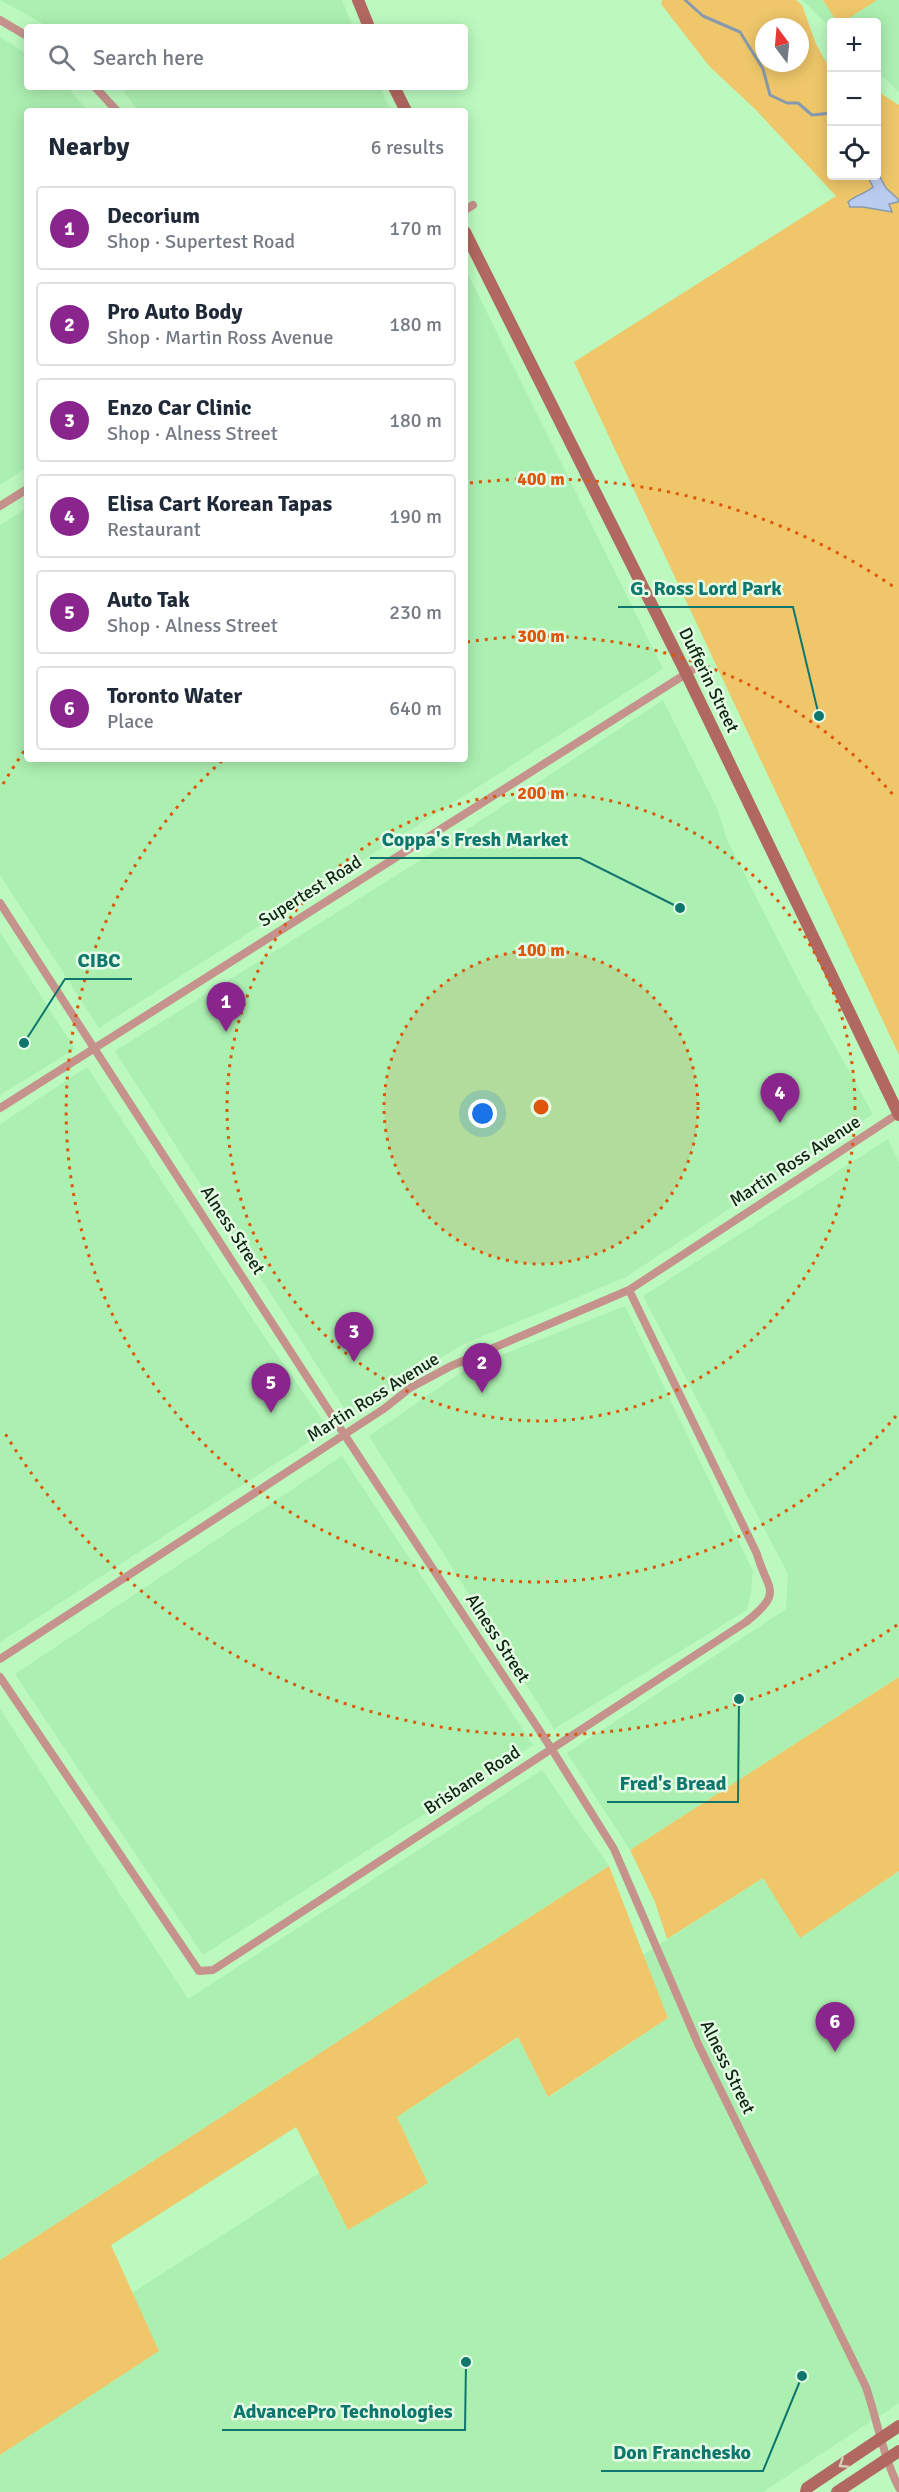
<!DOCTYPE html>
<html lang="en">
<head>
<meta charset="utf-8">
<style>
	body { margin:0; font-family:Signika,sans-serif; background:#f2f2f3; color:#1f2937 }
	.controls { position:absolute; right:18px; top:18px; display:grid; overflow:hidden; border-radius:6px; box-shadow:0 3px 15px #0003 }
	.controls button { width:54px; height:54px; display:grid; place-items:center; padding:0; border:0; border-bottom:2px solid #e0e1e3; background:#fff; color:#1f2937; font:30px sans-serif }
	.compass { position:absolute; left:755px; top:18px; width:54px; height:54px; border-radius:50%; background:#fff; box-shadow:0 3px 15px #0003; rotate:344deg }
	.you { position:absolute; left:483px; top:1114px; width:21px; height:21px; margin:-15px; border:4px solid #fff; border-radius:50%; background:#1a73e8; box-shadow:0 0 0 9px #1a73e833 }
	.badge { display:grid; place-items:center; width:39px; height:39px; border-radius:50%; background:#89258d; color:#fff; font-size:20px; font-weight:700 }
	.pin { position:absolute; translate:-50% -50px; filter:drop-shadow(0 2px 3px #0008) }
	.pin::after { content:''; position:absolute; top:32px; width:21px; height:18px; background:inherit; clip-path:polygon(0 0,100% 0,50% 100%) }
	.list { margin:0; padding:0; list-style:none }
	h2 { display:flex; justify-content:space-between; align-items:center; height:78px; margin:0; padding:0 24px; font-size:26px }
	h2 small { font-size:20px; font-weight:400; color:#747a83 }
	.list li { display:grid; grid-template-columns:39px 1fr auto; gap:18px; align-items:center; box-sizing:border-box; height:84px; margin:0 12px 12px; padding:0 12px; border:2px solid #e0e1e3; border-radius:6px }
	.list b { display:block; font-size:22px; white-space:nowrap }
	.list p { margin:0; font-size:20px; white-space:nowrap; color:#747a83 }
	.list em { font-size:20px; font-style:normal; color:#747a83 }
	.icon { flex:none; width:33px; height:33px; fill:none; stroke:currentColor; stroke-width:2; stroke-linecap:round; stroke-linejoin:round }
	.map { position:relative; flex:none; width:899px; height:2492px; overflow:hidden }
	.search { position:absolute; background:#fff; box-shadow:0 3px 15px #0003; left:24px; top:24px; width:444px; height:66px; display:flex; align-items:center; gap:15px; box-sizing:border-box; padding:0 21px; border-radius:6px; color:#747a83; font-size:22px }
	.panel { position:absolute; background:#fff; box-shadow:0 3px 15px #0003; left:24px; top:108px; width:444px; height:654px; border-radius:6px }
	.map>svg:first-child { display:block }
	.built { fill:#acf0b1 }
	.green { fill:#efc76a; fill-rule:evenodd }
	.water { fill:#bacbf0; stroke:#879aad; stroke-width:1.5 }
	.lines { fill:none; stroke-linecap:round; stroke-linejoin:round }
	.stream { stroke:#879aad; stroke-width:3 }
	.minor { stroke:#c5928c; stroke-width:8 }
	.secondary { stroke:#b16860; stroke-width:12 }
	.oneway { stroke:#d5d0bc }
	.ring { fill:none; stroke:#dd560c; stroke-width:3; stroke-dasharray:3 6 }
	.labels { text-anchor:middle; stroke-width:5; stroke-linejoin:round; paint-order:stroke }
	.street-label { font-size:18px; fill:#0f2712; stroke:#e4fce4 }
	.centre { fill:#dd560c; stroke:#e4fce4; stroke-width:3 }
	.ring-label { font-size:18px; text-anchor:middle; font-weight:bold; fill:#dd560c; stroke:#e4fce4; stroke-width:5; stroke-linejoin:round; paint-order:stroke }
	.leader { fill:none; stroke:#0f766e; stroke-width:2 }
	.callout-dot { fill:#0f766e; stroke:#e4fce4; stroke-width:2 }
	.callout-label { font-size:20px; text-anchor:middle; font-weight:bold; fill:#0f766e; stroke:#e4fce4; stroke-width:5; stroke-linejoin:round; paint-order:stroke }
</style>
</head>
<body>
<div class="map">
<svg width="899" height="2492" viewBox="0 0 899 2492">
	<rect width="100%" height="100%" fill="#bcf9bf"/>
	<g class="built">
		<polygon points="0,0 342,0 353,27 49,27"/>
		<polygon points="802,0 899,0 899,92 877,71 876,22 832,22 831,28"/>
		<polygon points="0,37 27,54 27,87 67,87 88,111 27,111 27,467 0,485"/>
		<polygon points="121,87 380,87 391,111 138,111"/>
		<polygon points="465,268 663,669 99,1028 0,875 0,525 27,508 27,759 465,759"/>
		<polygon points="663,700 718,810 727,840 799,981 873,1114 626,1277 462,1345 348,1414 115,1051 419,861"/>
		<polygon points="0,932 75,1049 0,1095"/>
		<polygon points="87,1067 259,1329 329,1429 0,1642 0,1124"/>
		<polygon points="888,1139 899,1163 899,1677 630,1850 567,1753 786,1609 788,1574 643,1296"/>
		<polygon points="625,1306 753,1571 751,1592 747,1610 554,1729 369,1436 466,1369"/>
		<polygon points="342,1456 533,1745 203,1955 15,1674"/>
		<polygon points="0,1709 188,1999 542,1770 609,1866 0,2260"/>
		<polygon points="899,1871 899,2403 763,2492 0,2492 0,2455 158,2351 132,2293 319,2173 348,2230 428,2182 397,2117 519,2037 549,2097 668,2018 643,1955 763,1878 800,1937"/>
	</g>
	<g class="green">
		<path d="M 662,0 L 796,0 L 802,5 L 816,44 L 831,71 L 832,176 L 876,176 L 877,91 L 899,105 L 899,1055 L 574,362 L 836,196 L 755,109 L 709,66 L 661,4 ZM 764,27 L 800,27 L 800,63 L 764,63 Z"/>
		<polygon points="823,0 877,0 843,22 837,22"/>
		<polygon points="899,1677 899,1871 800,1938 763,1878 667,1939 655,1902 630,1850"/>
		<polygon points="609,1866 668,2018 548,2097 518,2037 397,2117 428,2183 348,2230 296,2127 111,2245 159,2351 0,2455 0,2260"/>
	</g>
	<path class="water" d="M 876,175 L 879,175 L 886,188 L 898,199 L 898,202 L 889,204 L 892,212 L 863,207 L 850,207 L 848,202 C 855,195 865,194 873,187 L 868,177 Z"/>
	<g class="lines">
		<polyline class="stream" points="685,0 703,16 740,32 763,69 770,95 787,103 798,103 812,115 832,113"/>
		<g class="minor">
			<polyline points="0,20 27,36"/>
			<polyline points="95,87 117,111"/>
			<polyline points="465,210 473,205"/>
			<polyline points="0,506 27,489"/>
			<path d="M 0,903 L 344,1434 L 551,1748 L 614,1849 L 699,2046 L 866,2387 C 877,2420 884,2459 899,2488"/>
			<polyline points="0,1108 700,665"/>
			<polyline points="0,1659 385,1408 410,1388 451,1366 629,1290 899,1113"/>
			<path d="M 0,1677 L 199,1971 L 213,1970 L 746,1622 C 785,1591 767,1591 757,1554 L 629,1290"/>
		</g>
		<g class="secondary">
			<polyline points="358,0 369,27"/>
			<polyline points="394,87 406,111"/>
			<polyline points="465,232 686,673 899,1115"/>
			<polyline points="806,2492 807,2488 899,2426"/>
			<polyline points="837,2492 899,2451"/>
		</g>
	</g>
	<defs><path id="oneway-chevron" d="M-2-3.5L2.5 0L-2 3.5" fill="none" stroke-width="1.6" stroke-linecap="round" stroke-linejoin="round" transform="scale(1.5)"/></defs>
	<use class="oneway" href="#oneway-chevron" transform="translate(843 2464) rotate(147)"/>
	<circle cx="541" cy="1107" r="157" fill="#dd560c" fill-opacity=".12"/>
	<g class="ring">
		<circle cx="541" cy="1107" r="157"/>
		<circle cx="541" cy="1107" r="314"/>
		<path d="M896 1416A471 471 0 1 1 223 760M467 642A471 471 0 0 1 896 798"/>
		<path d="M897 1625A628 628 0 0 1 3 1430M3 784A628 628 0 0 1 27 747M470 483A628 628 0 0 1 897 589"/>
	</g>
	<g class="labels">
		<g class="street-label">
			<text transform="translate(709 680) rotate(64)" y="6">Dufferin Street</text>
			<text transform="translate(310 891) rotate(-32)" y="6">Supertest Road</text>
			<text transform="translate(795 1161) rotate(-33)" y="6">Martin Ross Avenue</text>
			<text transform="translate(233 1230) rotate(57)" y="6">Alness Street</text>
			<text transform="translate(373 1397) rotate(-32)" y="6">Martin Ross Avenue</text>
			<text transform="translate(498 1638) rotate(57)" y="6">Alness Street</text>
			<text transform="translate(472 1780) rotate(-33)" y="6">Brisbane Road</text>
			<text transform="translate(728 2067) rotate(64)" y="6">Alness Street</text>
		</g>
	</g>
	<circle cx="541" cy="1107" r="9" class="centre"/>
	<g class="ring-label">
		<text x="541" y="485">400 m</text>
		<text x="541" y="642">300 m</text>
		<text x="541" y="799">200 m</text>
		<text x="541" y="956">100 m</text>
	</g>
	<path class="leader" d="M819 716L793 607H618M680 908L580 858H370M24 1043L65 979H132M739 1699L738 1802H607M466 2362L465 2430H222M802 2376L763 2471H601"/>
	<g class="callout-dot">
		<circle cx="819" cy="716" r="6"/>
		<circle cx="680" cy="908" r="6"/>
		<circle cx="24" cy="1043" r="6"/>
		<circle cx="739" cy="1699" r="6"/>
		<circle cx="466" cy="2362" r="6"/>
		<circle cx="802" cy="2376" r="6"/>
	</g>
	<g class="callout-label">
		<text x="706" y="595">G. Ross Lord Park</text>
		<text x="475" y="846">Coppa's Fresh Market</text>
		<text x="99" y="967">CIBC</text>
		<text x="673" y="1790">Fred's Bread</text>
		<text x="343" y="2418">AdvancePro Technologies</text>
		<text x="682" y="2459">Don Franchesko</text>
	</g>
</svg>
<div class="controls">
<button>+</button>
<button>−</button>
<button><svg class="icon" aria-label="locate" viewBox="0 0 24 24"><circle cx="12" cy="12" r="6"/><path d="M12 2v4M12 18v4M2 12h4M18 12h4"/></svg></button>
</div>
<svg class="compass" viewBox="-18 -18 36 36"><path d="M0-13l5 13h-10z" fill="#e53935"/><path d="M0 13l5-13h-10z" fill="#747a83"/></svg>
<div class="you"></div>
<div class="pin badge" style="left:226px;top:1032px">1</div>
<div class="pin badge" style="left:482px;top:1393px">2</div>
<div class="pin badge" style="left:354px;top:1362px">3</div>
<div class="pin badge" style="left:780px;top:1123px">4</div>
<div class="pin badge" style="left:271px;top:1413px">5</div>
<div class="pin badge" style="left:835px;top:2052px">6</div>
<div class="search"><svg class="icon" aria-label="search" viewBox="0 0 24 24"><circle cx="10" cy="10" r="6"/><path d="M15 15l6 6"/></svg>Search here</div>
<section class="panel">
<h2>Nearby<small>6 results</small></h2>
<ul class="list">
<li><span class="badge">1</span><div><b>Decorium</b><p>Shop · Supertest Road</p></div><em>170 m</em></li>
<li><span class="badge">2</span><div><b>Pro Auto Body</b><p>Shop · Martin Ross Avenue</p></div><em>180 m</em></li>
<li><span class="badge">3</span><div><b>Enzo Car Clinic</b><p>Shop · Alness Street</p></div><em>180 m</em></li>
<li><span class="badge">4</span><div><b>Elisa Cart Korean Tapas</b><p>Restaurant</p></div><em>190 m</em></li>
<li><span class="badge">5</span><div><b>Auto Tak</b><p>Shop · Alness Street</p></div><em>230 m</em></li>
<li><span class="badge">6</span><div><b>Toronto Water</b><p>Place</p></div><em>640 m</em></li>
</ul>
</section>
</div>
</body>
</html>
